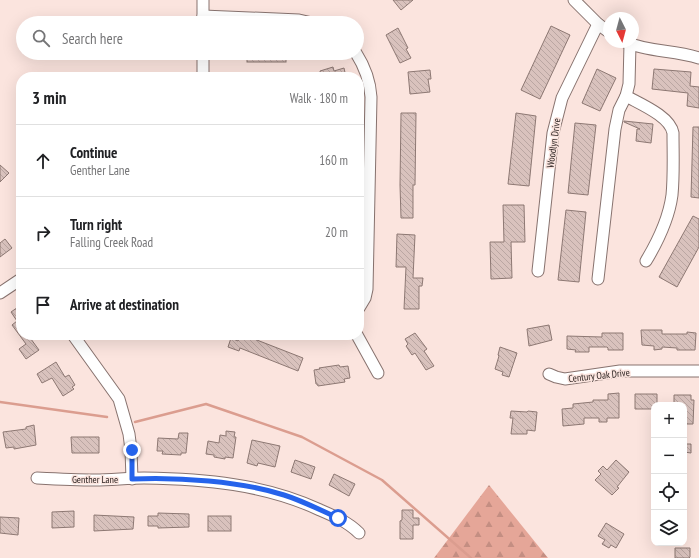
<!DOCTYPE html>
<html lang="en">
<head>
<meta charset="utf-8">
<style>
	body { margin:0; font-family:"PT Sans Narrow",sans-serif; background:#f6f6f6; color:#202124 }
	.controls { position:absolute; right:12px; bottom:12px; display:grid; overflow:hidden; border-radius:8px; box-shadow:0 4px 16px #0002 }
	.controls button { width:36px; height:36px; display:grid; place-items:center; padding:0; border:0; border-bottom:1px solid #e0e0e0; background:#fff; color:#202124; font:20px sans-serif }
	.compass { position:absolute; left:603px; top:12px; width:36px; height:36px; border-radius:50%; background:#fff; box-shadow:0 4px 16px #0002; rotate:174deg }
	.stop { position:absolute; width:12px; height:12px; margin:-9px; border:3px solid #2563eb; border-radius:50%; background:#fff }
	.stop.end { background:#2563eb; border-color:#fff; box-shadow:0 1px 4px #0008 }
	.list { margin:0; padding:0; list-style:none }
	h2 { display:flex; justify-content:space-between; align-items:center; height:52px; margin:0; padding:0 16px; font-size:17px }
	h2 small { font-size:13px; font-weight:400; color:#757577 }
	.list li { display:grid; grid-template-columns:26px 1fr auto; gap:12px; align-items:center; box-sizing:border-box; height:72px; padding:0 16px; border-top:1px solid #e0e0e0 }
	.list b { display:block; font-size:15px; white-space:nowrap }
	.list p { margin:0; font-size:13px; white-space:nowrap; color:#757577 }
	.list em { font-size:13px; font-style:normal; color:#757577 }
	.icon { flex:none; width:22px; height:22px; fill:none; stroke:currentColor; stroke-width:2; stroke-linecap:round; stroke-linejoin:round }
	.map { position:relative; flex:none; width:699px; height:558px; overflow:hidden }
	.search { position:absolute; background:#fff; box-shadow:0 4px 16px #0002; left:16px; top:16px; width:348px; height:44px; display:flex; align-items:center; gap:10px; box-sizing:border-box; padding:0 14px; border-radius:22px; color:#757577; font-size:15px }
	.panel { position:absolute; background:#fff; box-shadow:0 4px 16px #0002; left:16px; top:72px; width:348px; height:268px; border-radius:16px }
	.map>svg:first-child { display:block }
	.forest { fill:url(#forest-firs) }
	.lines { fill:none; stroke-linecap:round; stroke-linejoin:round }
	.stream { stroke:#db9d8f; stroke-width:2.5 }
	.building { fill:url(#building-back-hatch); stroke:#8d7873 }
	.minor-casing { stroke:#88736f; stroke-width:13 }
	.minor { stroke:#fff; stroke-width:11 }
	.route { stroke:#2563eb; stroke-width:5 }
	.labels { text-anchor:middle; stroke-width:3; stroke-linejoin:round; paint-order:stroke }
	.street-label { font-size:10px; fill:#241c1a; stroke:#fbe4de }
</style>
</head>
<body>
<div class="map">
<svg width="699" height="558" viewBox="0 0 699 558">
	<defs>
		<pattern id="forest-firs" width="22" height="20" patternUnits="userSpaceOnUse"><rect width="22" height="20" fill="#e5a698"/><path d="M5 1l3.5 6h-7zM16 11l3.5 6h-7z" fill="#c48e82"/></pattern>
		<pattern id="building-back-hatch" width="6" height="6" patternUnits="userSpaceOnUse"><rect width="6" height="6" fill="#d9c2bd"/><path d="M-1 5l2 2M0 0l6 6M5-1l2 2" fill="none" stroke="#baa6a2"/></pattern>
	</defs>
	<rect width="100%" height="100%" fill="#fbe4de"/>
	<polygon class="forest" points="489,485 548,558 434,558"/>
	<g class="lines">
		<g class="stream">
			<polyline points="0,402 107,417"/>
			<polyline points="135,422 206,404 302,437 382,480 471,558"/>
		</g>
	</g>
	<g class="building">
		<polygon points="393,0 413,0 401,10"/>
		<polygon points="551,26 570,35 540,99 521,90"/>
		<polygon points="398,28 408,48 406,49 411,58 400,63 386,35"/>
		<rect x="247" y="53" width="39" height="9"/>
		<polygon points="333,67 334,71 344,68 346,77 321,77 320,71"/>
		<polygon points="597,69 616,78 600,111 582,103"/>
		<polygon points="654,69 691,72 690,86 699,87 699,108 687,106 688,93 652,89"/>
		<polygon points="430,70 431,79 428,79 430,92 410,94 408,72"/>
		<polygon points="401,113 416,113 415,185 413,185 413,218 401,218 400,185"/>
		<polygon points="516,113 536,116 529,186 508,184"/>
		<polygon points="624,121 653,124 651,143 636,141 637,129 640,129 624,122"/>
		<polygon points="575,123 596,125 588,195 568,193"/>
		<polygon points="693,127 699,127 699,198 691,197"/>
		<polygon points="0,165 9,173 0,182"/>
		<polygon points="503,205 524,205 525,242 511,242 512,278 491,279 490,242 504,242"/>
		<polygon points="566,210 586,212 579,282 558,280"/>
		<polygon points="693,216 699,219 699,247 677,287 659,277"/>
		<polygon points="397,234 415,235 413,278 423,278 422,286 419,286 419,309 404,309 406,267 396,267"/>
		<polygon points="5,239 12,248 0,257 0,243"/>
		<polygon points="21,305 21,335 28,335 39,350 26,359 19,349 26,344 12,325 17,321 11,312"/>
		<polygon points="549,325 552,340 529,346 527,329"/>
		<polygon points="641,330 662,330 662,334 687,334 687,332 696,333 695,350 677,350 677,348 662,347 662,349 654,350 654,346 642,345"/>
		<polygon points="415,333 427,349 424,351 434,366 426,370 415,353 412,355 406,346 408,344 405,339"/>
		<polygon points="602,333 623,333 623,350 608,350 608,348 607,347 589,347 589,352 575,352 576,350 567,349 567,336 602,337"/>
		<polygon points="241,335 244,335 303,358 298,371 240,348 239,351 228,347 231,338 238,341"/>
		<polygon points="500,347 517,353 509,377 502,375 503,372 495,369 499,356 498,355"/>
		<polygon points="56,362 65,377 69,375 75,385 72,387 74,389 63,396 52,378 42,383 37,374"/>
		<polygon points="339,365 340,367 348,366 350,378 344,379 345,382 318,386 317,384 316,384 314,370 320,369 319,368"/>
		<polygon points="619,393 619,418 607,418 607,422 599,422 599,418 584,418 584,424 563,426 562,409 573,408 573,404 593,402 593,400 608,400 608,394"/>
		<polygon points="635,394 657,394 657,405 654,405 654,409 635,409"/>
		<polygon points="674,395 691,395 691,400 694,400 693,424 684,424 684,405 674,405"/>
		<polygon points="511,411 527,412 528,411 537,412 535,431 527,430 527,434 511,434 513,418 510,418"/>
		<polygon points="34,425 36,445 14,449 14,447 6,448 3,432 26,429 26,427"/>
		<polygon points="226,431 235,432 234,437 236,437 233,458 225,457 225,459 214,457 214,455 206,454 208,441 219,443 220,435 226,436"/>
		<polygon points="179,433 188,433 186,453 181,453 181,455 162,454 163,451 157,451 158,438 178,439"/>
		<polygon points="71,437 99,437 99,453 72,453"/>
		<polygon points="252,440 280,446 275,467 258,463 257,466 247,463"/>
		<polygon points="684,444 691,444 691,453 684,452"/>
		<polygon points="295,460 315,467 311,479 291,472"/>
		<polygon points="616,460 629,472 617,487 619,488 612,495 595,480 601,474 598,471 603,466 607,470"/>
		<polygon points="334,474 355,484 349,496 329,485"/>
		<polygon points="402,510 413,510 413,518 419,518 419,525 413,525 413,539 400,539 400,521 402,520"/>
		<polygon points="74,511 74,527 52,528 52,512"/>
		<polygon points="158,513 189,514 189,527 158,528 158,526 148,526 148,516 158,516"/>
		<polygon points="94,515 134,517 133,529 94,531"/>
		<rect x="208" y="516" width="23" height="15"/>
		<polygon points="0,517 19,518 18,535 0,533"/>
		<polygon points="606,523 624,534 616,548 611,545 609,548 602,544 605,540 598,536"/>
		<polygon points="675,548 690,548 690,557 689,558 675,558"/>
	</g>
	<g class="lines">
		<g class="minor-casing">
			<g id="minor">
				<polyline points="203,0 203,23"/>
				<polyline points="574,0 598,24 609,32"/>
				<polyline points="203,16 299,20 312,23"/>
				<path d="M 625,42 C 648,52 675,50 699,58"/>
				<path d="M 356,53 C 365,67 370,81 371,97 L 367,289 L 365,298 L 359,308"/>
				<polyline points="203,77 203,53"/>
				<path d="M 626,96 C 640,104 670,116 673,133 C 673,153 674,174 672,195 C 669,218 658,241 646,261"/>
				<polyline points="538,271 553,133 562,98 598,24"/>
				<polyline points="598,279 615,129 619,110 626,96 629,84 630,44"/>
				<polyline points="0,293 21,279"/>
				<polyline points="73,335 119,399 129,434 131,450 132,479"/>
				<polyline points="357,335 378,373"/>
				<polyline points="549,374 556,377 565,379 620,371 699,371"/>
				<path d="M 37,478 C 56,479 76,480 95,480 C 111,480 128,478 144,478 C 204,479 265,484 320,510 C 334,516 348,522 359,533"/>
			</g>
		</g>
		<use href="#minor" class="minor"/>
	</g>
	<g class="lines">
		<path class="route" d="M 132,450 L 132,479 C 178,477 240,481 284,495 C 303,501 320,510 338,518"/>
	</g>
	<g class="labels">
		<g class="street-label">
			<text transform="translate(553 143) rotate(-82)" y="4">Woodlyn Drive</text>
			<text transform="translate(599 375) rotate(-6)" y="4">Century Oak Drive</text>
			<text x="95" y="483">Genther Lane</text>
		</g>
	</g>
</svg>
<div class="controls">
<button>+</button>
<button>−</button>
<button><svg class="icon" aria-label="locate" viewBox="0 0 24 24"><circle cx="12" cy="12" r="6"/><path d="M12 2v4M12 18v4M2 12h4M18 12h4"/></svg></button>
<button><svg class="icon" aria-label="layers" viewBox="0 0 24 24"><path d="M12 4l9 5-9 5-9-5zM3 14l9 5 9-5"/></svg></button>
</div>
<svg class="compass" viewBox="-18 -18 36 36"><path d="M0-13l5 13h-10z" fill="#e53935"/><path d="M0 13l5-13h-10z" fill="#757577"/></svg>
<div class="stop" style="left:338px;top:518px"></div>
<div class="stop end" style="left:132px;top:450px"></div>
<div class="search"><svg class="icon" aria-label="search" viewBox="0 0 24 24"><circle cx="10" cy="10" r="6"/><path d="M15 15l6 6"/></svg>Search here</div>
<section class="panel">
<h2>3 min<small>Walk · 180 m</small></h2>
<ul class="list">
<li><svg class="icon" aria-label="ahead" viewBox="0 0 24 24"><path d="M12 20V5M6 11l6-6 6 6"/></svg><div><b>Continue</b><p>Genther Lane</p></div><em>160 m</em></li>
<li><svg class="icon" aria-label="right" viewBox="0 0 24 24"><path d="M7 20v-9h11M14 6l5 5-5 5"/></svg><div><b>Turn right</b><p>Falling Creek Road</p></div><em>20 m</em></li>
<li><svg class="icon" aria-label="arrive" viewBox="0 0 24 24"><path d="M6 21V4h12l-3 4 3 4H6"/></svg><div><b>Arrive at destination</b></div></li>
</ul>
</section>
</div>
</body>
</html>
